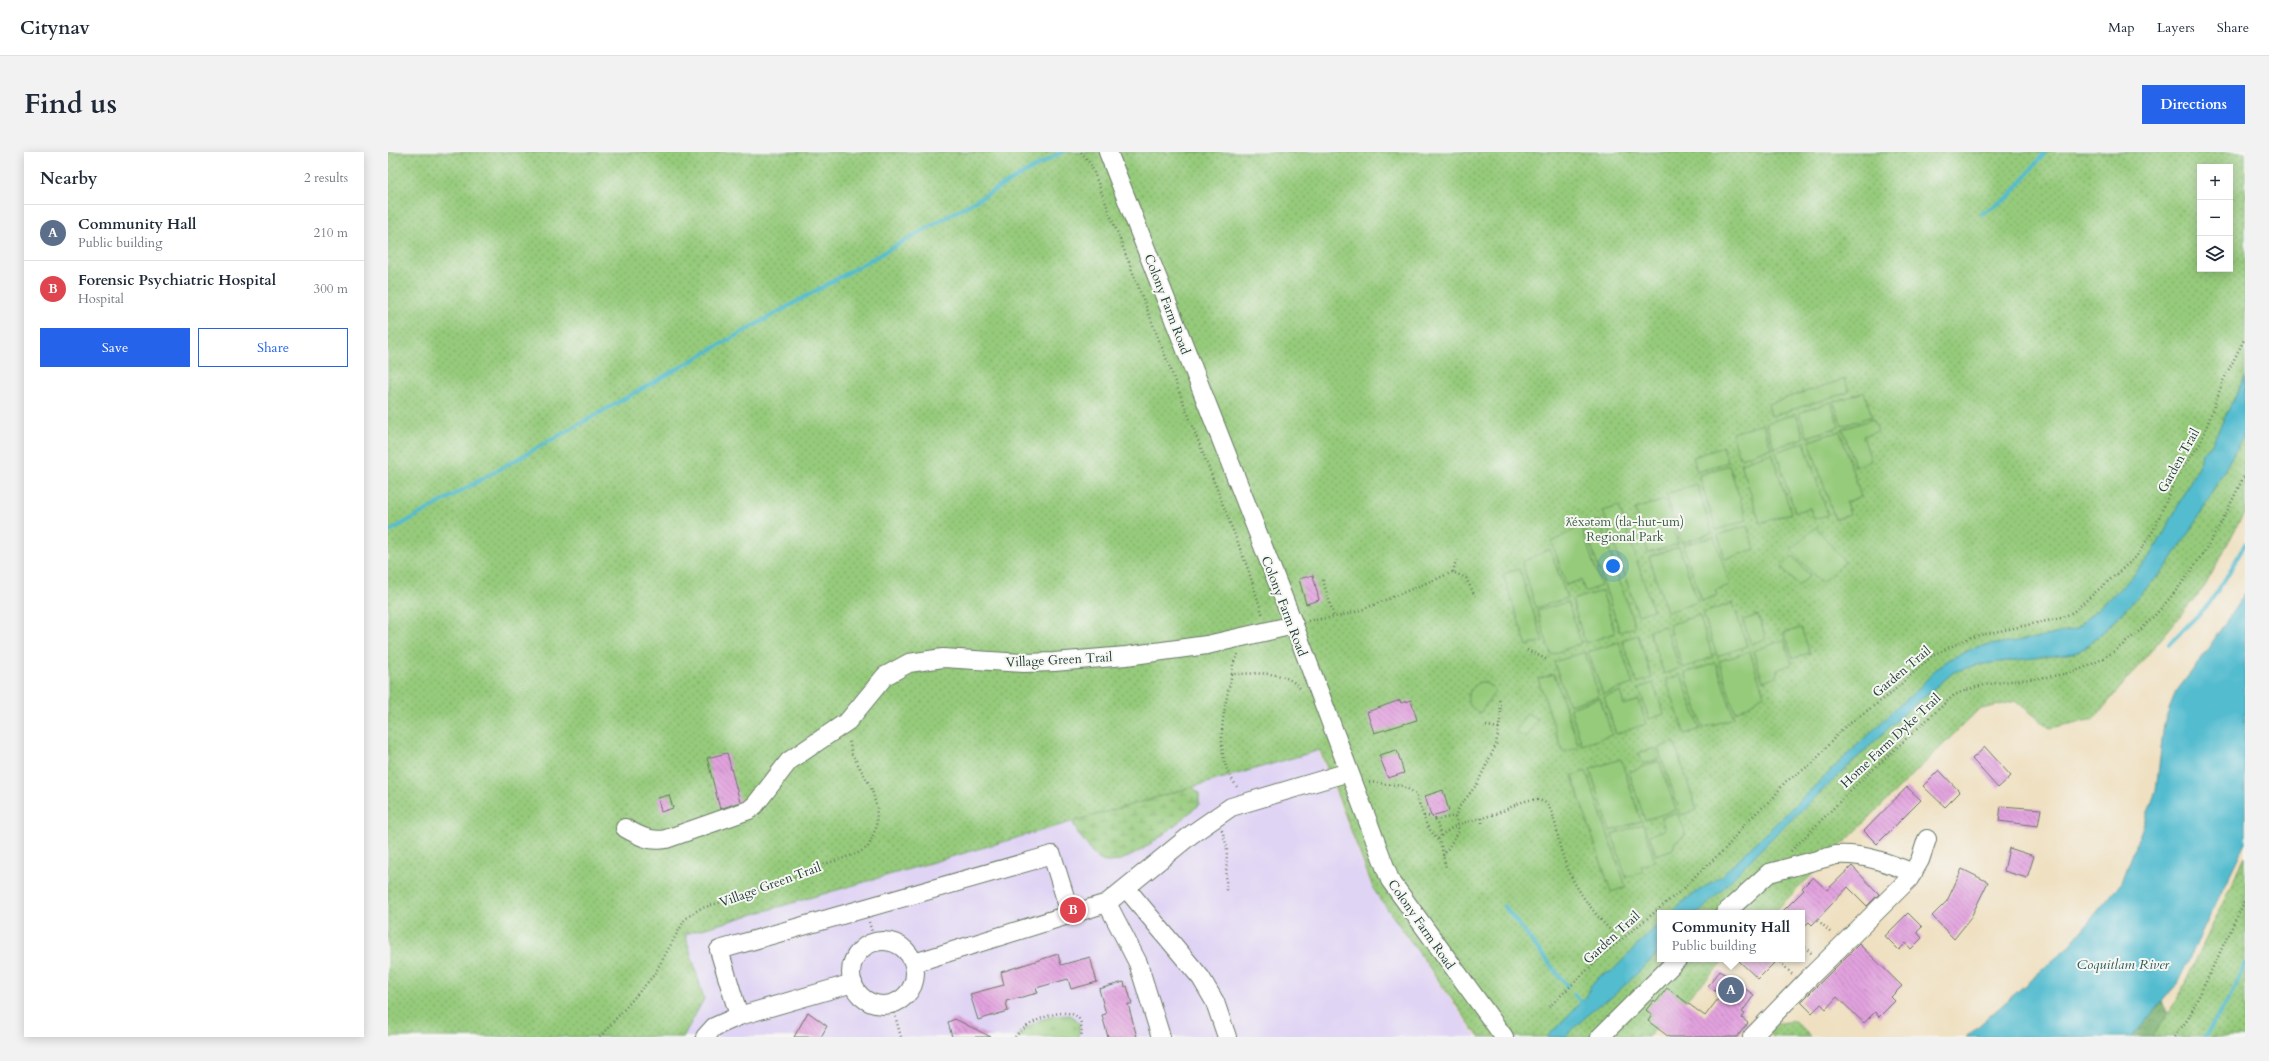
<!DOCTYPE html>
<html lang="en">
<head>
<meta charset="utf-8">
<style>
	body { margin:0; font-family:Cardo,serif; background:#f2f2f3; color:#1f2937 }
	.controls { position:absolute; right:12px; top:12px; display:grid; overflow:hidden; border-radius:0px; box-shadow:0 2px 10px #0003 }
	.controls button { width:36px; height:36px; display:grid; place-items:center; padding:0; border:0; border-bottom:1px solid #e0e1e3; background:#fff; color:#1f2937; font:20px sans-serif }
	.you { position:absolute; left:1225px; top:414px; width:14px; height:14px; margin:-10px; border:3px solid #fff; border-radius:50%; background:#1a73e8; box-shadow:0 0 0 6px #1a73e833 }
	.badge { display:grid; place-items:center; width:26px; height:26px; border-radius:50%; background:#2563eb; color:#fff; font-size:13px; font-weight:700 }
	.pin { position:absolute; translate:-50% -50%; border:2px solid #fff; box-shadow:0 1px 4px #0006 }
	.popup { position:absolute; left:1269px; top:758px; width:148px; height:52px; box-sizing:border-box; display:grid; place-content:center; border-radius:0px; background:#fff; filter:drop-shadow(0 1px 3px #0005); font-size:13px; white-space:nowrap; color:#747a83 }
	.popup b { font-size:15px; color:#1f2937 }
	.popup::after { content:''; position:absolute; left:50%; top:100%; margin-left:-8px; border:8px solid transparent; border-top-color:#fff }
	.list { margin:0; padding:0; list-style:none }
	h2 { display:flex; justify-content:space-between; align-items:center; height:52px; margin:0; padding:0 16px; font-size:17px }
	h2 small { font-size:13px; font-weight:400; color:#747a83 }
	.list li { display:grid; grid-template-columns:26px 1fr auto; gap:12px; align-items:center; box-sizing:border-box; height:56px; padding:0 16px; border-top:1px solid #e0e1e3 }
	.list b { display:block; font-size:15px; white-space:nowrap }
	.list p { margin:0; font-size:13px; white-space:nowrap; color:#747a83 }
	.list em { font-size:13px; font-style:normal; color:#747a83 }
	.actions { display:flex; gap:8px; padding:12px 16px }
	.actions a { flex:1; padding:9px 0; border:1px solid #2563eb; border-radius:0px; text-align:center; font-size:14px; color:#2563eb }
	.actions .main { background:#2563eb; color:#fff }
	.icon { flex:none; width:22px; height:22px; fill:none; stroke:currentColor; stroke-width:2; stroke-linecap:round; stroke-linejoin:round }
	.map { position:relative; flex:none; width:1857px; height:885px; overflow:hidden; border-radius:0px }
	header { display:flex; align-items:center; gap:24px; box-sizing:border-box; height:56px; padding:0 20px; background:#fff; border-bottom:1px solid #e0e1e3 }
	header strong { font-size:19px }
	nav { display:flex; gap:22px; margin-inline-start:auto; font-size:14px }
	.intro { display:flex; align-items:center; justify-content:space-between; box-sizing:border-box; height:96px; padding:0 24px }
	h1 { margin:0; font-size:28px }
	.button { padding:10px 18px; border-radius:0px; background:#2563eb; color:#fff; font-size:14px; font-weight:700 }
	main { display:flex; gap:24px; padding:0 24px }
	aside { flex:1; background:#fff; border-radius:0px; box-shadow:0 2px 10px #0003 }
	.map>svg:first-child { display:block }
	.built { fill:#e0d4f4 }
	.grass { fill:url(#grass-tufts); stroke:#5a8458 }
	.forest { fill:url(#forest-crowns); stroke:#4c7650 }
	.wetland { fill:url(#wetland-marsh); stroke:#5a8458 }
	.park { fill:url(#park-dots); stroke:#5a8458; fill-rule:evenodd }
	.garden { fill:#96cb7c; stroke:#5a8458 }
	.water { fill:#52bccf; stroke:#387c82 }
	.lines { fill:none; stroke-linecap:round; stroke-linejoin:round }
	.stream { stroke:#52bccf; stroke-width:4 }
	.building { fill:url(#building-back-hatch) }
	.minor-casing { stroke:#687665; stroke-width:20 }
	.path { stroke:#687665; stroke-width:2.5; stroke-dasharray:1 3; stroke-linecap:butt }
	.minor { stroke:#fff; stroke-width:18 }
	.labels { text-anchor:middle; stroke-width:4; stroke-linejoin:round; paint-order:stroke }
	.street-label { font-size:13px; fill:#1f3d34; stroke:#f6f6f2 }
	.park-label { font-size:13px; fill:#3d6046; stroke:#f6f6f2 }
	.water-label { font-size:14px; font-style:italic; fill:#2c5d5b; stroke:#f6f6f2 }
</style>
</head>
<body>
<header>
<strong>Citynav</strong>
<nav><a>Map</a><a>Layers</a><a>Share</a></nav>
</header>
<div class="intro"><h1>Find us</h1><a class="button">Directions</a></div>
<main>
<aside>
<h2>Nearby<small>2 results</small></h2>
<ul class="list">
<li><span class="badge" style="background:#5c6f8a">A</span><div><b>Community Hall</b><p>Public building</p></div><em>210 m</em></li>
<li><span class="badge" style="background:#e0444e">B</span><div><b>Forensic Psychiatric Hospital</b><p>Hospital</p></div><em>300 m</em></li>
</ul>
<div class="actions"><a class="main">Save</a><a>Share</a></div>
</aside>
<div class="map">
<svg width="1857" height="885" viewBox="0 0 1857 885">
	<defs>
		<pattern id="grass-tufts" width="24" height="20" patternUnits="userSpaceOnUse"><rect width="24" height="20" fill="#96cb7c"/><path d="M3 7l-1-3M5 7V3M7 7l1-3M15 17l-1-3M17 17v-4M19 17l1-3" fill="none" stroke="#7aa666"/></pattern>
		<pattern id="forest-crowns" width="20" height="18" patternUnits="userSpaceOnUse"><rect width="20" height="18" fill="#78af6c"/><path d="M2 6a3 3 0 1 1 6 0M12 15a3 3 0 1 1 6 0" fill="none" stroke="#62905a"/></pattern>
		<pattern id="wetland-marsh" width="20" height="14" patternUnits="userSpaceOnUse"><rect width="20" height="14" fill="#96cb7c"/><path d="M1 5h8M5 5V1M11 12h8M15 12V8" fill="none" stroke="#7aa666"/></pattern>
		<pattern id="park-dots" width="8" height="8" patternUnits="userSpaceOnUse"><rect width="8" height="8" fill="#96cb7c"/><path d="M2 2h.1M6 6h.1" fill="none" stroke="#7aa666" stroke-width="1.8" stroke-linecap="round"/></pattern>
		<pattern id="building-back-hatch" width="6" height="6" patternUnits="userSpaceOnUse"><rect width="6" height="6" fill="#e2a2de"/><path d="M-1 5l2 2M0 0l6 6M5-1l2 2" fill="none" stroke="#b785b5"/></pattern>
	</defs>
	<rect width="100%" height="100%" fill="#f6f6f2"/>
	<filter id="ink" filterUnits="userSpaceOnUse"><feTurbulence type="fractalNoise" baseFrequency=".025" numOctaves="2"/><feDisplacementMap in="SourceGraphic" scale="8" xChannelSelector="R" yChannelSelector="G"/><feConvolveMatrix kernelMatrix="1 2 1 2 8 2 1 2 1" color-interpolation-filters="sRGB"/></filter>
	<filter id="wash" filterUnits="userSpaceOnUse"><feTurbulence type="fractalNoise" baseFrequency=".012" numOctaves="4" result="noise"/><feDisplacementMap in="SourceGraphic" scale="16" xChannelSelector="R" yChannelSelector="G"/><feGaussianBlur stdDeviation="0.9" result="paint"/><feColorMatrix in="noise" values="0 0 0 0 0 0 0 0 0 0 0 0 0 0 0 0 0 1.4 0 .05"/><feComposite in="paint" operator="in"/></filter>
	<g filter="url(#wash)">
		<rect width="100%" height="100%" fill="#efe0c1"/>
		<polygon class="built" points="930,597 984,736 1089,885 290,885 294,781"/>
		<path class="grass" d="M 681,863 L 687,866 L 692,873 L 690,885 L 629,885 C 642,869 662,863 681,863 Z"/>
		<polygon class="forest" points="1774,850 1780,862 1772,885 1744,885"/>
		<path class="wetland" d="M 792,623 L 811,641 L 811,653 C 789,670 748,711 719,710 C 710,710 703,699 699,693 C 692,684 686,677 684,666 Z"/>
		<g class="park">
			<path d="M 0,0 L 1857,0 L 1857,359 L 1817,434 L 1706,567 L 1662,576 L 1628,549 L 1590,558 L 1385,761 L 1272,761 L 1272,807 L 1339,807 L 1260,885 L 1091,885 L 986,738 L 932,598 L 297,782 L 316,847 L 295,885 L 0,885 ZM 1812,15 L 1842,15 L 1842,117 L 1812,117 Z"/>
			<polygon points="1857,704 1857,885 1764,885 1791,844"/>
			<polygon points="1407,869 1423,885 1385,885 1381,881 1391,871"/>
		</g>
		<g class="garden">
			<polygon points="1457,227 1461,240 1383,264 1380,252"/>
			<polygon points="1476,240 1484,264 1454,274 1446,250"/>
			<polygon points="1443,250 1451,275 1419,285 1411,261"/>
			<polygon points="1408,262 1416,286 1386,296 1378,271"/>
			<polygon points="1485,267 1490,279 1475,284 1483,309 1467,314 1455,277"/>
			<polygon points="1375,272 1383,296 1352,306 1344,281"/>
			<polygon points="1452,279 1473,345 1458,350 1462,363 1447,367 1421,289"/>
			<polygon points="1416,290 1440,363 1426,367 1422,356 1407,360 1388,300"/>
			<polygon points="1335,295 1340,310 1309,320 1305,305"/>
			<polygon points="1384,301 1403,361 1372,371 1353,311"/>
			<polygon points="1341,313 1359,368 1328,378 1311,323"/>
			<polygon points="1309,332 1324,381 1294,391 1278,342"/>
			<polygon points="1277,348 1290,392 1260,401 1247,357"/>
			<polygon points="1231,354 1265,458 1250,463 1215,359"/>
			<polygon points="1211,368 1247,475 1232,480 1196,373"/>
			<polygon points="1193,374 1213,434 1197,440 1193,428 1178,433 1164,390"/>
			<polygon points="1359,374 1367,397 1337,407 1330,383"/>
			<polygon points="1428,375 1457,410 1433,431 1403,397"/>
			<polygon points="1326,385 1342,433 1327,438 1329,443 1314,449 1295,393"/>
			<polygon points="1291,395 1310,450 1279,460 1261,405"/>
			<polygon points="1162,397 1179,446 1148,456 1134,410"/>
			<polygon points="1405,404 1422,424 1410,434 1393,414"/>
			<polygon points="1131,417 1155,489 1139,494 1115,422"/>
			<polygon points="1214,439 1227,481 1197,491 1184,448"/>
			<polygon points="1180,450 1193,491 1163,503 1149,459"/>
			<polygon points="1345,451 1359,494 1329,504 1315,461"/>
			<polygon points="1311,463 1325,505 1295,516 1281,473"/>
			<polygon points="1370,463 1378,487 1363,492 1355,468"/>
			<polygon points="1277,474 1292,516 1276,522 1261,479"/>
			<polygon points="1413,476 1422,501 1405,506 1396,481"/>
			<polygon points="1250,483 1264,526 1249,531 1234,488"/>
			<polygon points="1396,488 1404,512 1389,518 1389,524 1375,529 1365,499"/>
			<polygon points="1231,490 1245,532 1215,542 1200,500"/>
			<polygon points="1197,500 1211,544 1181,553 1166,510"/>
			<path d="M 1362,500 L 1376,543 C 1366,549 1359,556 1347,560 L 1331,509 Z"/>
			<polygon points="1328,511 1346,566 1315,576 1297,521"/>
			<polygon points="1166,522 1191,595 1175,600 1150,527"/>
			<polygon points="1293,523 1312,577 1297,582 1278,528"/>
			<path d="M 1092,530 L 1095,530 L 1106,536 L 1107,540 L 1092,561 C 1075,552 1076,541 1092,530 Z"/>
			<polygon points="1265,531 1276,562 1261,567 1251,536"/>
			<polygon points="1232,540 1236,553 1251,548 1258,572 1228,582 1216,545"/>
			<polygon points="1212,546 1224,583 1194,593 1182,556"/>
			<polygon points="1139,561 1150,567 1138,586 1127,580"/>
			<polygon points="1286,590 1309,658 1293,663 1270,596"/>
			<polygon points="1267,596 1270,607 1255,612 1251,601"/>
			<polygon points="1233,607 1253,669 1222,679 1202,617"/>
			<polygon points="1271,609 1288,658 1257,668 1241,620"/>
			<polygon points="1198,619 1238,735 1223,740 1184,624"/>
			<polygon points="1289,661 1297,679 1296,685 1287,690 1285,697 1268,703 1261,683 1277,678 1273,666"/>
			<polygon points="1255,672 1267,709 1253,714 1255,720 1238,725 1224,682"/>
		</g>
		<g class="water">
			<polygon points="1857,225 1857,281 1806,373 1777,417 1711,484 1700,494 1687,501 1588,513 1566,520 1520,558 1386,684 1311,761 1283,761 1301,745 1333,724 1506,558 1529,538 1549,516 1562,507 1588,495 1655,485 1687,477 1738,431 1763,403 1778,377 1813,308 1814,300 1823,293"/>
			<polygon points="1857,441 1857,691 1789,832 1744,885 1578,885 1679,796 1734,730 1768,639 1776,572 1787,541 1811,510"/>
			<polygon points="1272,770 1272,800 1224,845 1209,854 1177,885 1159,885 1198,845 1203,834 1212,824 1224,819"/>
		</g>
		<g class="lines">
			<g class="stream">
				<polyline points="1593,62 1620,46 1657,0"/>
				<polyline points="0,380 674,0"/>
				<polyline points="1781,492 1821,452 1839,424 1857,392"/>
				<polyline points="1116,754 1179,834"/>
				<polyline points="1186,842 1196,854"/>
				<polyline points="1817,885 1840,848 1857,812"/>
			</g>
		</g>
		<g id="blocks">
			<g class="building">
				<polygon points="925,423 931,448 918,452 911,427"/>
				<polygon points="1012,548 1013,551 1023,548 1029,568 986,581 979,560"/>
				<polygon points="1597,595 1623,624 1610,636 1584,607"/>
				<polygon points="1009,598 1016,621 1000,626 991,603"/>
				<polygon points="339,601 352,650 332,657 319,606"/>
				<polygon points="1551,618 1572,640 1557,655 1535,634"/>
				<polygon points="1519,635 1533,648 1489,692 1476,679"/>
				<polygon points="1055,638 1061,659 1043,664 1037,644"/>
				<polygon points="281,643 285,656 273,660 270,646"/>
				<polygon points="1613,654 1653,657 1650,674 1611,669"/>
				<polygon points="1621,696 1646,704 1639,726 1616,719"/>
				<polygon points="1464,714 1491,742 1479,754 1460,735 1424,773 1421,770 1414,776 1414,761 1393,761 1416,738 1414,736 1425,725 1439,738"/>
				<polygon points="1574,717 1600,730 1582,767 1566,787 1544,764 1559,749"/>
				<polygon points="1520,761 1534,775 1529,780 1534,786 1523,797 1518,791 1511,798 1497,784"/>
				<polygon points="1471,792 1514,834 1503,845 1507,849 1491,865 1487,860 1476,871 1449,845 1438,857 1433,852 1424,861 1413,850"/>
				<polygon points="670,802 673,813 702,805 709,830 683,837 680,827 648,836 650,841 618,849 620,859 590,868 582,842 616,833 613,820"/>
				<polygon points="1349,807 1390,807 1370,827"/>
				<polygon points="1332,819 1366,843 1354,860 1357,862 1354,866 1360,871 1349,885 1281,885 1260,869 1264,863 1258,858 1266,848 1268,850 1279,836 1317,864 1333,843 1320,834"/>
				<polygon points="736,830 737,835 739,834 744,852 740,852 749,885 720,885 714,863 718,862 711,837"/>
				<polygon points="420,860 439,874 433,885 406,885"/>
				<polygon points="567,867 603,885 564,885 560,870"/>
			</g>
		</g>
	</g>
	<g filter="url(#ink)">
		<use href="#blocks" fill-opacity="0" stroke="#687665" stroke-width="1"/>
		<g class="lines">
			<g class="minor-casing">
				<g id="minor">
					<polyline points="720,0 906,473 1002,728 1116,885"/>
					<path d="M 237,676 C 251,684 262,690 278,687 L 361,658 L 367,653 L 401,609 L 460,569 L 497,524 L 521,511 L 555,506 L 636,511 L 666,510 L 738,504 L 819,493 L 906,473"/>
					<polyline points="738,736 813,826 827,850 839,885"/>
					<polyline points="719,751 750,811 773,885"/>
					<path d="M 1337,761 L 1381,721 L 1448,703 C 1474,701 1501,711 1525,721"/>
					<circle cx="495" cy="821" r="32"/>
					<polyline points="526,811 719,751 804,682 843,655 961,620"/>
					<polyline points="351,864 331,798 664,703 682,761"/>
					<polyline points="317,885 326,875 351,864 465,831"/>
					<polyline points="1212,885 1290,807"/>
					<polyline points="1364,885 1420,827 1521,727 1532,708 1539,687"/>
				</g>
			</g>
			<g class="path">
				<polyline points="693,0 703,13 860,417 875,464"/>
				<polyline points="1065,420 1068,408"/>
				<polyline points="935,428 946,465"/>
				<polyline points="920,469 952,464 973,458 1065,420 1078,426 1087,444"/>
				<polyline points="1139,498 1160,508"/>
				<path d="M 850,502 L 845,512 L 844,522 C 866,522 896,517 912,536"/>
				<path d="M 844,522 C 837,552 828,589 839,618 C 842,625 847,631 850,637"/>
				<polyline points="1098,574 1111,576"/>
				<polyline points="981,630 1015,634 1028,642 1039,674 1053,693 1058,716"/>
				<polyline points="1036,664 1047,665 1048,668"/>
				<polyline points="1094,666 1094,671"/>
				<polyline points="834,678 839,695 838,739"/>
				<polyline points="1053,684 1048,668 1067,664"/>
				<path d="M 1050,687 C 1069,668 1084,670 1107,662 C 1123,657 1139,642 1156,650 C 1167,655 1169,686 1173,698 C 1184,735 1205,761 1232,788"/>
				<path d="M 1403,699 L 1472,629 L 1565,544 C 1601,525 1644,531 1683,520 C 1742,504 1793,437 1824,387 C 1836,367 1846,344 1857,322"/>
				<polyline points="1055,704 1071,679 1067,664 1072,654 1089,632 1108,593 1113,562 1111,546"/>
				<polyline points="1430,768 1444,782"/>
				<polyline points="481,770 487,790"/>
				<polyline points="1414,792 1424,802"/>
				<polyline points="1392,810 1404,822"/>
				<polyline points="504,853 513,885"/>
				<polyline points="1161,855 1217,801 1296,736 1309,722 1339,695 1358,670 1385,646 1397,630 1425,611 1454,577 1501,543 1545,503 1583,485 1673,466 1685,460 1748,405 1765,379 1789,324 1813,290 1835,229 1857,186"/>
				<polyline points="212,885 266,823 297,767 311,757 386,734 431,714 468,702 480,695 488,676 489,656 483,635 464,602 461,588"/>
				<path d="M 627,885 C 641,866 701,842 693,885"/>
				<polyline points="1786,885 1800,867 1857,748"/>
			</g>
			<use href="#minor" class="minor"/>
		</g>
	</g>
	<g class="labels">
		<g class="street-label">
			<text transform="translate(780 152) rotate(69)" y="5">Colony Farm Road</text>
			<text transform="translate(1790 308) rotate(-61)" y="5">Garden Trail</text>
			<text transform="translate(897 454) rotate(69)" y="5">Colony Farm Road</text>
			<text transform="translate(671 507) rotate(-3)" y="5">Village Green Trail</text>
			<text transform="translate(1513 519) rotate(-40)" y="5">Garden Trail</text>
			<text transform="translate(1502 588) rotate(-43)" y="5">Home Farm Dyke Trail</text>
			<text transform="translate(382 732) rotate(-20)" y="5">Village Green Trail</text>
			<text transform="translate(1034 772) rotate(55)" y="5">Colony Farm Road</text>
			<text transform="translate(1223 785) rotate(-42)" y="5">Garden Trail</text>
		</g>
		<g class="park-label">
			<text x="1237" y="374">ƛ̓éxətəm (tla-hut-um)<tspan x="1237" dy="15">Regional Park</tspan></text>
		</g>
		<g class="water-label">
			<text x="1735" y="817">Coquitlam River</text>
		</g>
	</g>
</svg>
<div class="controls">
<button>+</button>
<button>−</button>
<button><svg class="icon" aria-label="layers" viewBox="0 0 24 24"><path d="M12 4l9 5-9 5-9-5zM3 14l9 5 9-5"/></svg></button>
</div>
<div class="you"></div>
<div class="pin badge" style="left:1343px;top:838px;background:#5c6f8a">A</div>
<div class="popup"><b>Community Hall</b>Public building</div>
<div class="pin badge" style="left:685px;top:758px;background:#e0444e">B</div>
</div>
</main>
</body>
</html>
